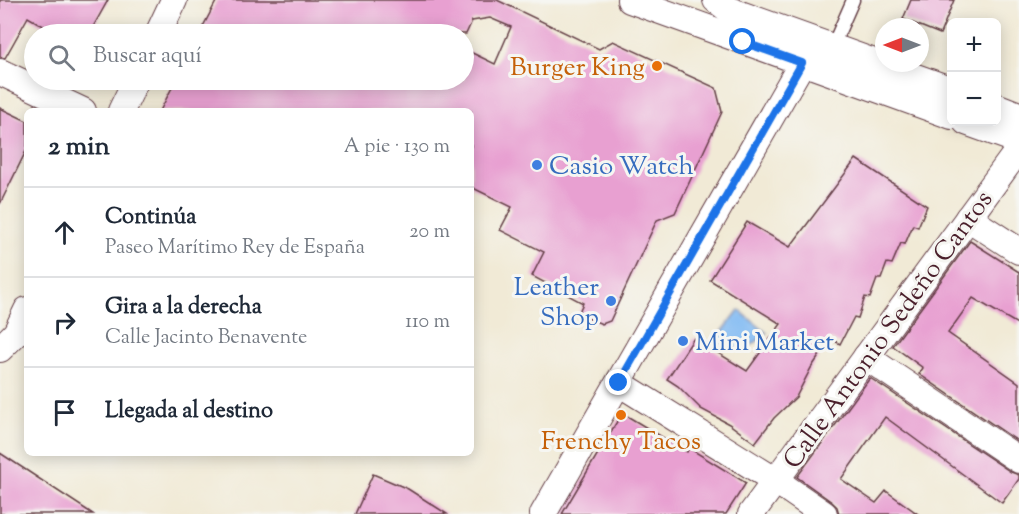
<!DOCTYPE html>
<html lang="es">
<head>
<meta charset="utf-8">
<style>
	body { margin:0; font-family:"Sorts Mill Goudy",serif; background:#f6f6f7; color:#1f2937 }
	.controls { position:absolute; right:18px; top:18px; display:grid; overflow:hidden; border-radius:9px; box-shadow:0 3px 15px #0003 }
	.controls button { width:54px; height:54px; display:grid; place-items:center; padding:0; border:0; border-bottom:2px solid #e0e1e3; background:#fff; color:#1f2937; font:30px sans-serif }
	.compass { position:absolute; left:875px; top:18px; width:54px; height:54px; border-radius:50%; background:#fff; box-shadow:0 3px 15px #0003; rotate:270deg }
	.stop { position:absolute; width:18px; height:18px; margin:-14px; border:4px solid #1a73e8; border-radius:50%; background:#fff }
	.stop.end { background:#1a73e8; border-color:#fff; box-shadow:0 2px 6px #0008 }
	.list { margin:0; padding:0; list-style:none }
	h2 { display:flex; justify-content:space-between; align-items:center; height:78px; margin:0; padding:0 24px; font-size:26px }
	h2 small { font-size:20px; font-weight:400; color:#747a83 }
	.list li { display:grid; grid-template-columns:39px 1fr auto; gap:18px; align-items:center; box-sizing:border-box; height:90px; padding:0 24px; border-top:2px solid #e0e1e3 }
	.list b { display:block; font-size:22px; white-space:nowrap }
	.list p { margin:0; font-size:20px; white-space:nowrap; color:#747a83 }
	.list em { font-size:20px; font-style:normal; color:#747a83 }
	.icon { flex:none; width:33px; height:33px; fill:none; stroke:currentColor; stroke-width:2; stroke-linecap:round; stroke-linejoin:round }
	.map { position:relative; flex:none; width:1019px; height:514px; overflow:hidden }
	.search { position:absolute; background:#fff; box-shadow:0 3px 15px #0003; left:24px; top:24px; width:450px; height:66px; display:flex; align-items:center; gap:15px; box-sizing:border-box; padding:0 21px; border-radius:33px; color:#747a83; font-size:22px }
	.panel { position:absolute; background:#fff; box-shadow:0 3px 15px #0003; left:24px; top:108px; width:450px; height:348px; border-radius:9px }
	.map>svg:first-child { display:block }
	.water { fill:#83bbf3; stroke:#666d8f; stroke-width:1.5 }
	.building { fill:#e8a0d1 }
	.lines { fill:none; stroke-linecap:round; stroke-linejoin:round }
	.lane-casing { stroke:#633d45; stroke-width:15 }
	.street-casing { stroke:#633d45; stroke-width:28 }
	.lane { stroke:#fff; stroke-width:12 }
	.street { stroke:#fff; stroke-width:26 }
	.route { stroke:#1a73e8; stroke-width:8 }
	.food-dot { fill:#e8710a; stroke:#f6f6f2; stroke-width:2 }
	.shop-dot { fill:#3f7fe0; stroke:#f6f6f2; stroke-width:2 }
	.labels { text-anchor:middle; stroke-width:6; stroke-linejoin:round; paint-order:stroke }
	.food-label { font-size:26px; fill:#c56008; stroke:#f6f6f2; text-anchor:end }
	.shop-label { font-size:26px; fill:#366cbe; stroke:#f6f6f2; text-anchor:start }
	.street-label { font-size:26px; fill:#4a1f2b; stroke:#f6f6f2 }
</style>
</head>
<body>
<div class="map">
<svg width="1019" height="514" viewBox="0 0 1019 514">
	<rect width="100%" height="100%" fill="#f6f6f2"/>
	<filter id="ink" filterUnits="userSpaceOnUse"><feTurbulence type="fractalNoise" baseFrequency=".0167" numOctaves="2"/><feDisplacementMap in="SourceGraphic" scale="12" xChannelSelector="R" yChannelSelector="G"/><feConvolveMatrix kernelMatrix="1 2 1 2 8 2 1 2 1" color-interpolation-filters="sRGB"/></filter>
	<filter id="wash" filterUnits="userSpaceOnUse"><feTurbulence type="fractalNoise" baseFrequency=".008" numOctaves="4" result="noise"/><feDisplacementMap in="SourceGraphic" scale="24" xChannelSelector="R" yChannelSelector="G"/><feGaussianBlur stdDeviation="1.35" result="paint"/><feColorMatrix in="noise" values="0 0 0 0 0 0 0 0 0 0 0 0 0 0 0 0 0 1.4 0 .05"/><feComposite in="paint" operator="in"/></filter>
	<g filter="url(#wash)">
		<rect width="100%" height="100%" fill="#f1ead6"/>
		<path class="water" d="M 739,310 L 767,333 C 749,350 738,353 716,340 Z"/>
		<g id="blocks">
			<g class="building">
				<polygon points="0,0 108,0 89,34 57,34 28,17 5,58 0,57"/>
				<polygon points="217,0 497,0 599,49 613,41 716,88 722,112 675,213 657,220 610,321 602,324 578,314 583,303 532,276 544,252 500,230 512,207 471,187 471,111 160,111 176,80 464,80 464,49 495,64 511,27 490,18 472,21 466,34 199,34"/>
				<polygon points="911,0 954,0 940,34 903,19"/>
				<polygon points="0,108 27,121 27,149 0,204"/>
				<polygon points="856,159 927,206 918,227 913,225 905,244 901,243 892,264 887,263 881,279 877,279 870,298 865,297 858,318 854,317 840,344 831,339 811,368 796,397 774,418 755,443 729,424 701,409 678,386 667,379 694,338 747,371 781,324 710,280 747,222 790,247"/>
				<polygon points="970,241 1019,272 1019,325 973,298 948,333 1019,383 1019,442 919,374 923,368 893,346"/>
				<polygon points="870,378 1011,472 1019,475 1019,479 1002,503 885,417 841,479 876,503 886,491 918,514 839,514 837,507 832,502 797,477"/>
				<polygon points="622,413 687,452 689,448 746,483 726,514 562,514"/>
				<polygon points="0,453 93,514 0,514"/>
				<polygon points="373,474 408,489 447,514 355,514"/>
			</g>
		</g>
	</g>
	<g filter="url(#ink)">
		<use href="#blocks" fill-opacity="0" stroke="#633d45" stroke-width="1.5"/>
		<g class="lines">
			<g class="lane-casing">
				<polyline id="lane" points="831,50 853,0"/>
			</g>
			<g class="street-casing">
				<g id="street">
					<polyline points="630,0 952,116"/>
					<polyline points="716,0 729,10 952,90"/>
					<polyline points="158,34 174,0"/>
					<polyline points="0,72 83,111"/>
					<polyline points="996,106 1019,115"/>
					<polyline points="121,111 136,80"/>
					<polyline points="966,122 1019,141"/>
					<polyline points="968,218 1019,251"/>
					<polyline points="0,349 16,333 27,310"/>
					<polyline points="866,357 1019,460"/>
					<polyline points="619,383 776,481 824,514"/>
					<polyline points="543,514 802,63"/>
					<polyline points="751,514 1019,149"/>
				</g>
			</g>
			<use href="#lane" class="lane"/>
			<use href="#street" class="street"/>
		</g>
	</g>
	<g class="lines" filter="url(#ink)">
		<polyline class="route" points="619,383 802,63 743,42"/>
	</g>
	<g class="food-dot">
		<circle cx="657" cy="66" r="6"/>
		<circle cx="621" cy="415" r="6"/>
	</g>
	<g class="shop-dot">
		<circle cx="537" cy="165" r="6"/>
		<circle cx="611" cy="301" r="6"/>
		<circle cx="683" cy="341" r="6"/>
	</g>
	<g class="labels">
		<g class="food-label">
			<text x="645" y="75">Burger King</text>
			<text x="621" y="449" text-anchor="middle">Frenchy Tacos</text>
		</g>
		<g class="shop-label">
			<text x="549" y="174">Casio Watch</text>
			<text x="599" y="295" text-anchor="end">Leather<tspan x="599" dy="30">Shop</tspan></text>
			<text x="695" y="350">Mini Market</text>
		</g>
		<g class="street-label">
			<text transform="translate(887 329) rotate(-54)" y="9">Calle Antonio Sedeño Cantos</text>
		</g>
	</g>
</svg>
<div class="controls">
<button>+</button>
<button>−</button>
</div>
<svg class="compass" viewBox="-18 -18 36 36"><path d="M0-13l5 13h-10z" fill="#e53935"/><path d="M0 13l5-13h-10z" fill="#747a83"/></svg>
<div class="stop" style="left:743px;top:42px"></div>
<div class="stop end" style="left:619px;top:383px"></div>
<div class="search"><svg class="icon" aria-label="search" viewBox="0 0 24 24"><circle cx="10" cy="10" r="6"/><path d="M15 15l6 6"/></svg>Buscar aquí</div>
<section class="panel">
<h2>2 min<small>A pie · 130 m</small></h2>
<ul class="list">
<li><svg class="icon" aria-label="ahead" viewBox="0 0 24 24"><path d="M12 20V5M6 11l6-6 6 6"/></svg><div><b>Continúa</b><p>Paseo Marítimo Rey de España</p></div><em>20 m</em></li>
<li><svg class="icon" aria-label="right" viewBox="0 0 24 24"><path d="M7 20v-9h11M14 6l5 5-5 5"/></svg><div><b>Gira a la derecha</b><p>Calle Jacinto Benavente</p></div><em>110 m</em></li>
<li><svg class="icon" aria-label="arrive" viewBox="0 0 24 24"><path d="M6 21V4h12l-3 4 3 4H6"/></svg><div><b>Llegada al destino</b></div></li>
</ul>
</section>
</div>
</body>
</html>
